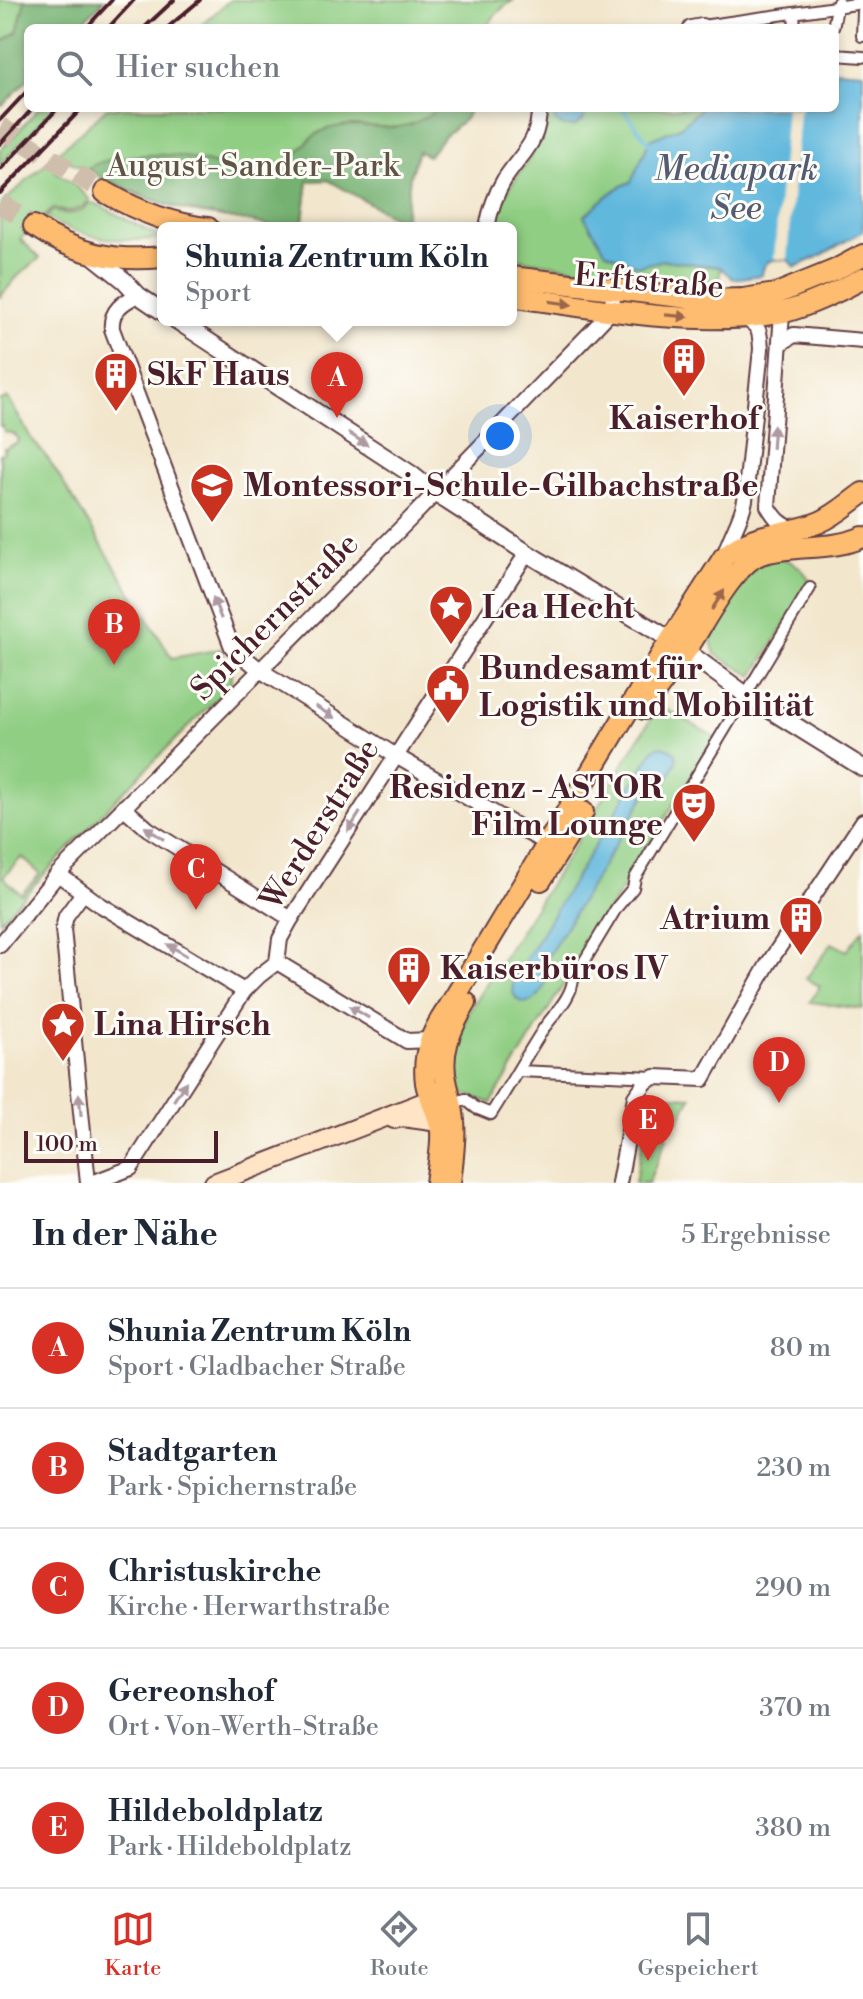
<!DOCTYPE html>
<html lang="de">
<head>
<meta charset="utf-8">
<style>
	body { margin:0; font-family:"Libre Bodoni",serif; background:#f2f2f3; color:#1f2937 }
	.scale { position:absolute; left:24px; bottom:20px; width:194px; box-sizing:border-box; padding-left:8px; border:4px solid #4a1f2b; border-top:0; font-size:22px; line-height:28px; white-space:nowrap; color:#4a1f2b; -webkit-text-stroke:6px #fdfcf7; paint-order:stroke }
	.you { position:absolute; left:500px; top:436px; width:28px; height:28px; margin:-20px; border:6px solid #fff; border-radius:50%; background:#1a73e8; box-shadow:0 0 0 12px #1a73e833 }
	.badge { display:grid; place-items:center; width:52px; height:52px; border-radius:50%; background:#d93025; color:#fff; font-size:26px; font-weight:700 }
	.pin { position:absolute; translate:-50% -66px; filter:drop-shadow(0 2px 4px #0008) }
	.pin::after { content:''; position:absolute; top:42px; width:28px; height:24px; background:inherit; clip-path:polygon(0 0,100% 0,50% 100%) }
	.popup { position:absolute; left:157px; top:222px; width:360px; height:104px; box-sizing:border-box; display:grid; place-content:center; border-radius:12px; background:#fff; filter:drop-shadow(0 2px 6px #0005); font-size:26px; white-space:nowrap; color:#747a83 }
	.popup b { font-size:30px; color:#1f2937 }
	.popup::after { content:''; position:absolute; left:50%; top:100%; margin-left:-16px; border:16px solid transparent; border-top-color:#fff }
	.list { margin:0; padding:0; list-style:none }
	h2 { display:flex; justify-content:space-between; align-items:center; height:104px; margin:0; padding:0 32px; font-size:34px }
	h2 small { font-size:26px; font-weight:400; color:#747a83 }
	.list li { display:grid; grid-template-columns:52px 1fr auto; gap:24px; align-items:center; box-sizing:border-box; height:120px; padding:0 32px; border-top:2px solid #e0e1e3 }
	.list b { display:block; font-size:30px; white-space:nowrap }
	.list p { margin:0; font-size:26px; white-space:nowrap; color:#747a83 }
	.list em { font-size:26px; font-style:normal; color:#747a83 }
	.icon { flex:none; width:44px; height:44px; fill:none; stroke:currentColor; stroke-width:2; stroke-linecap:round; stroke-linejoin:round }
	.map { position:relative; flex:none; width:863px; height:1183px; overflow:hidden }
	.search { position:absolute; background:#fff; box-shadow:0 4px 12px #0003; left:24px; right:24px; top:24px; height:88px; display:flex; align-items:center; gap:20px; box-sizing:border-box; padding:0 28px; border-radius:12px; color:#747a83; font-size:30px }
	.sheet { height:704px; background:#fff }
	nav { display:flex; justify-content:space-around; align-items:center; box-sizing:border-box; height:112px; border-top:2px solid #e0e1e3; background:#fff; font-size:22px; color:#747a83 }
	nav a { display:grid; justify-items:center; gap:4px }
	nav .on { color:#d93025 }
	.map>svg:first-child { display:block }
	.green { fill:#90ce83; stroke:#6d7657; stroke-width:2; fill-rule:evenodd }
	.forest { fill:#74b171; stroke:#5f684e; stroke-width:2 }
	.water { fill:#60b8dd; stroke:#556c84; stroke-width:2 }
	.pier { fill:#f2e6cc }
	.lines { fill:none; stroke-linecap:round; stroke-linejoin:round }
	.stream { stroke:#60b8dd; stroke-width:4 }
	.primary-tunnel { stroke:#d0beac; stroke-width:20; stroke-dasharray:20 10; stroke-linecap:butt }
	.pedestrian-casing { stroke:#633d43; stroke-width:14 }
	.minor-casing { stroke:#633d43; stroke-width:18 }
	.tertiary-casing { stroke:#633d43; stroke-width:20 }
	.secondary-casing { stroke:#633d43; stroke-width:22 }
	.primary-casing { stroke:#633d43; stroke-width:24 }
	.pedestrian { stroke:#fff; stroke-width:10 }
	.minor { stroke:#fff; stroke-width:14 }
	.tertiary { stroke:#fff; stroke-width:16 }
	.secondary { stroke:#ffe4c6; stroke-width:18 }
	.primary { stroke:#febc70; stroke-width:20 }
	.rail { stroke:#4a1f2b; stroke-width:4 }
	.oneway { fill:#9b664a }
	.oneway2 { fill:#ae9aa0 }
	.labels { text-anchor:middle; stroke-width:6; stroke-linejoin:round; paint-order:stroke }
	.park-label { font-size:32px; fill:#5f5445; stroke:#fdfcf7 }
	.street-label { font-size:32px; fill:#4a1f2b; stroke:#fdfcf7 }
	.poi-label { font-size:32px; font-weight:bold; fill:#4a1f2b; stroke:#fdfcf7; text-anchor:start }
	.water-label { font-size:34px; font-style:italic; fill:#535c72; stroke:#fdfcf7 }
</style>
</head>
<body>
<div class="map">
<svg width="863" height="1183" viewBox="0 0 863 1183">
	<rect width="100%" height="100%" fill="#fdfcf7"/>
	<filter id="ink" filterUnits="userSpaceOnUse"><feTurbulence type="fractalNoise" baseFrequency=".0125" numOctaves="2"/><feDisplacementMap in="SourceGraphic" scale="16" xChannelSelector="R" yChannelSelector="G"/><feConvolveMatrix kernelMatrix="1 2 1 2 8 2 1 2 1" color-interpolation-filters="sRGB"/></filter>
	<filter id="wash" filterUnits="userSpaceOnUse"><feTurbulence type="fractalNoise" baseFrequency=".006" numOctaves="4" result="noise"/><feDisplacementMap in="SourceGraphic" scale="32" xChannelSelector="R" yChannelSelector="G"/><feGaussianBlur stdDeviation="1.8" result="paint"/><feColorMatrix in="noise" values="0 0 0 0 0 0 0 0 0 0 0 0 0 0 0 0 0 1.4 0 .05"/><feComposite in="paint" operator="in"/></filter>
	<g filter="url(#wash)">
		<rect width="100%" height="100%" fill="#f2e6cc"/>
		<g class="green">
			<polygon points="0,0 104,0 77,28 28,28 28,79 3,105 0,104"/>
			<path d="M 230,0 L 514,0 C 501,7 494,16 486,28 L 198,28 Z"/>
			<polygon points="39,108 54,108 0,165 0,151"/>
			<path d="M 107,108 L 470,108 L 465,119 L 443,137 L 428,156 L 418,151 L 410,176 L 404,223 L 328,180 L 308,181 L 302,228 L 276,228 L 254,222 L 201,214 L 173,207 L 138,195 L 67,160 L 55,171 L 77,187 L 90,200 C 79,212 68,214 54,208 L 20,239 L 40,258 L 18,276 L 0,297 L 0,205 Z"/>
			<path d="M 544,108 L 702,108 L 680,127 L 650,140 L 631,182 C 613,188 599,204 584,216 L 638,266 L 664,260 L 721,267 L 719,282 L 600,272 L 511,258 L 511,228 L 494,228 L 495,224 C 498,214 501,203 506,194 C 523,164 547,145 544,108 Z"/>
			<path d="M 90,203 L 97,204 L 162,238 C 120,243 83,239 46,218 L 53,210 C 68,216 79,215 90,203 Z"/>
			<path d="M 8,398 L 31,438 L 49,460 L 172,658 L 221,649 L 231,671 L 231,684 L 117,798 L 0,921 L 0,454 L 4,452 L 4,448 L 17,443 L 19,439 L 14,434 L 4,432 L 3,427 L 0,426 L 0,400 ZM 22,857 L 40,874 L 21,894 L 3,877 Z"/>
			<path d="M 780,558 C 795,562 804,569 811,583 L 753,676 L 715,654 L 711,641 L 712,625 L 754,564 Z"/>
			<polygon points="659,705 715,737 491,1103 458,1092 452,1056 469,1011 568,856"/>
			<polygon points="863,929 863,1009 810,1002 820,986 806,979 832,943 847,951"/>
			<polygon points="651,1095 691,1097 678,1122 649,1107"/>
			<polygon points="647,1117 659,1127 667,1138 648,1183 635,1183"/>
		</g>
		<g class="forest">
			<polygon points="25,0 104,0 77,28 28,28 28,79 3,105 0,104 0,43 17,32"/>
			<path d="M 438,108 L 470,108 L 465,119 L 443,137 L 428,156 L 418,151 L 410,176 L 404,223 L 328,180 L 308,181 L 302,228 C 294,228 285,229 277,228 C 269,227 262,223 253,222 C 198,214 161,207 111,181 L 109,183 L 88,169 C 97,161 110,160 122,158 C 145,154 167,153 190,158 C 211,163 233,172 256,171 C 269,170 286,166 295,156 C 306,144 311,134 327,129 C 371,115 393,145 438,108 Z"/>
		</g>
		<g class="water">
			<path d="M 835,70 L 863,72 L 863,231 L 820,256 L 795,267 L 787,259 C 774,259 763,259 762,275 L 733,279 L 720,267 L 664,260 L 638,266 L 606,252 L 584,216 C 599,204 613,188 631,182 L 650,140 L 680,127 L 702,108 L 835,108 Z"/>
			<polygon points="552,108 584,108 584,119 575,126 564,126 556,122"/>
			<path d="M 662,746 C 688,751 672,769 666,784 L 661,781 L 653,782 L 543,965 L 544,971 L 548,977 C 545,983 543,991 538,996 C 524,1011 506,997 515,977 L 650,755 L 655,748 Z"/>
		</g>
		<polygon class="pier" points="786,108 801,108 799,113 787,259 774,259"/>
		<g class="lines">
			<polyline class="stream" points="622,108 649,143"/>
		</g>
	</g>
	<g filter="url(#ink)">
		<g class="lines">
			<g class="primary-tunnel">
				<polyline points="0,127 105,192"/>
				<polyline points="0,203 34,226"/>
			</g>
			<g class="pedestrian-casing">
				<g id="pedestrian">
					<polyline points="794,13 795,28"/>
					<polyline points="702,26 863,3"/>
					<polyline points="833,28 838,2"/>
					<polyline points="862,36 863,11"/>
					<polyline points="835,55 863,57"/>
					<polyline points="518,1071 655,1077"/>
					<path d="M 452,1104 L 465,1099 L 476,1108 L 491,1114 C 509,1086 526,1056 544,1028 C 554,1014 571,998 573,980 L 617,907 L 633,888 L 635,878 L 810,588"/>
				</g>
			</g>
			<g class="minor-casing">
				<g id="minor">
					<polyline points="691,28 702,26"/>
					<path d="M 487,228 C 490,211 495,195 504,180 C 522,152 539,144 539,108"/>
					<path d="M 138,295 C 123,302 110,311 112,329 L 232,647 L 260,670 L 396,756 L 554,848"/>
					<path d="M 782,313 L 768,506 C 775,518 781,525 794,529"/>
					<polyline points="780,344 794,335 863,341"/>
					<path d="M 724,557 C 729,537 741,521 745,500 L 761,349 C 760,332 760,325 743,318"/>
					<polyline points="123,807 148,829 291,919"/>
					<polyline points="58,874 99,904 244,991"/>
					<polyline points="83,893 66,916 63,929 88,1183"/>
					<polyline points="0,945 58,874 414,515 595,328 611,311 614,291"/>
					<polyline points="277,962 407,1041 429,1040"/>
					<polyline points="92,1183 131,1168 244,991 259,976 277,962 280,939 291,919 527,553"/>
					<polyline points="619,1183 635,1097 646,1082 655,1077 703,1079 768,964 863,821"/>
				</g>
			</g>
			<g class="tertiary-casing">
				<g id="tertiary">
					<polyline points="90,253 125,281 138,295 163,312"/>
					<polyline points="176,320 411,474 435,493 527,553 671,640 746,695 863,768"/>
				</g>
			</g>
			<g class="secondary-casing">
				<g id="secondary">
					<polyline points="394,1119 403,1117 439,1122"/>
					<polyline points="214,1183 432,1099 442,1090"/>
				</g>
			</g>
			<g class="primary-casing">
				<g id="primary">
					<path d="M 105,192 C 136,210 171,225 208,228"/>
					<path d="M 34,226 C 75,254 114,262 163,257"/>
					<polyline points="511,277 707,300 743,299 776,294 835,270 863,255"/>
					<path d="M 511,296 C 594,308 695,328 779,313 C 802,309 842,290 863,278"/>
					<path d="M 644,709 C 657,688 673,669 687,649 C 703,625 734,563 761,554 C 794,544 831,551 863,537"/>
					<polyline points="541,880 583,812"/>
					<path d="M 436,1183 C 438,1167 442,1149 441,1132 C 440,1115 429,1100 426,1083 C 422,1053 432,1031 449,1007 L 665,649 L 724,557 C 758,528 784,537 820,522 C 836,515 849,503 863,493"/>
					<path d="M 450,1183 C 452,1163 456,1141 454,1121 C 453,1108 450,1097 447,1085 C 439,1054 450,1029 466,1003"/>
				</g>
			</g>
			<use href="#pedestrian" class="pedestrian"/>
			<use href="#minor" class="minor"/>
			<use href="#tertiary" class="tertiary"/>
			<use href="#secondary" class="secondary"/>
			<use href="#primary" class="primary"/>
			<g class="rail">
				<polyline points="86,28 112,0"/>
				<polyline points="108,28 134,0"/>
				<polyline points="144,28 174,0"/>
				<polyline points="167,28 200,0"/>
				<polyline points="0,120 28,90"/>
				<polyline points="0,144 33,108"/>
				<polyline points="0,170 58,108"/>
				<polyline points="0,193 82,108"/>
			</g>
		</g>
		<defs><path id="oneway-solid" d="M-6-.8H1V-3.2L6.5 0L1 3.2V.8H-6Z" transform="scale(2)"/></defs>
		<g class="oneway">
			<use href="#oneway-solid" transform="translate(561 303) rotate(8)"/>
			<use href="#oneway-solid" transform="translate(677 316) rotate(5)"/>
			<use href="#oneway-solid" transform="translate(718 600) rotate(-57)"/>
		</g>
		<g class="oneway2">
			<use href="#oneway-solid" transform="translate(773 437) rotate(-86)"/>
			<use href="#oneway-solid" transform="translate(358 439) rotate(33)"/>
			<use href="#oneway-solid" transform="translate(217 608) rotate(-111)"/>
			<use href="#oneway-solid" transform="translate(325 712) rotate(32)"/>
			<use href="#oneway-solid" transform="translate(354 822) rotate(122)"/>
			<use href="#oneway-solid" transform="translate(154 833) rotate(-147)"/>
			<use href="#oneway-solid" transform="translate(177 950) rotate(-149)"/>
			<use href="#oneway-solid" transform="translate(359 1012) rotate(-149)"/>
			<use href="#oneway-solid" transform="translate(180 1091) rotate(-57)"/>
			<use href="#oneway-solid" transform="translate(80 1105) rotate(-96)"/>
		</g>
	</g>
	<defs>
		<g id="building-pin" transform="scale(2.3)"><path d="M0 17L-7.5 6A9.5 9.5 0 1 1 7.5 6Z" fill="#c8321e" stroke="#fdfcf7"/><path d="M-4-6H4V6H1V3H-1V6H-4ZM-2.5-4.3h1.7v1.8h-1.7ZM.8-4.3h1.7v1.8H.8ZM-2.5-1h1.7V.8h-1.7ZM.8-1h1.7V.8H.8Z" fill="#fff"/></g>
		<g id="school-pin" transform="scale(2.3)"><path d="M0 17L-7.5 6A9.5 9.5 0 1 1 7.5 6Z" fill="#c8321e" stroke="#fdfcf7"/><path d="M0-5L7-2L0 1L-7-2ZM-4 1L0 2.5L4 1V4Q0 6-4 4Z" fill="#fff"/></g>
		<g id="sight-pin" transform="scale(2.3)"><path d="M0 17L-7.5 6A9.5 9.5 0 1 1 7.5 6Z" fill="#c8321e" stroke="#fdfcf7"/><path d="M0-6L1.8-2.2L6-1.7L2.9 1.2L3.7 5.4L0 3.3L-3.7 5.4L-2.9 1.2L-6-1.7L-1.8-2.2Z" fill="#fff"/></g>
		<g id="civic-pin" transform="scale(2.3)"><path d="M0 17L-7.5 6A9.5 9.5 0 1 1 7.5 6Z" fill="#c8321e" stroke="#fdfcf7"/><path d="M-.6-6.5H3V-4.5H.6V-3L4-1V1h2V6H-6V1h2V-1L-.6-3ZM-1.2 2.5V6h2.4V2.5Z" fill="#fff"/></g>
		<g id="theatre-pin" transform="scale(2.3)"><path d="M0 17L-7.5 6A9.5 9.5 0 1 1 7.5 6Z" fill="#c8321e" stroke="#fdfcf7"/><path d="M-5-5.5Q0-4 5-5.5V0Q5 5 0 6Q-5 5-5 0ZM-3.3-2.5H-1v1.5H-3.3ZM1-2.5H3.3v1.5H1ZM-2.8 1Q0 5.5 2.8 1Z" fill="#fff"/></g>
	</defs>
	<g fill-rule="evenodd">
		<use href="#building-pin" x="684" y="359"/>
		<use href="#building-pin" x="116" y="374"/>
		<use href="#school-pin" x="212" y="485"/>
		<use href="#sight-pin" x="451" y="607"/>
		<use href="#civic-pin" x="448" y="686"/>
		<use href="#theatre-pin" x="694" y="805"/>
		<use href="#building-pin" x="801" y="918"/>
		<use href="#building-pin" x="409" y="968"/>
		<use href="#sight-pin" x="63" y="1024"/>
	</g>
	<g class="labels">
		<g class="park-label">
			<text x="253" y="176">August-Sander-Park</text>
		</g>
		<g class="street-label">
			<text transform="translate(649 280) rotate(5)" y="11">Erftstraße</text>
			<text transform="translate(274 616) rotate(-45)" y="11">Spichernstraße</text>
			<text transform="translate(319 824) rotate(-58)" y="11">Werderstraße</text>
		</g>
		<g class="poi-label">
			<text x="147" y="385">SkF Haus</text>
			<text x="684" y="429" text-anchor="middle">Kaiserhof</text>
			<text x="243" y="496">Montessori-Schule-Gilbachstraße</text>
			<text x="482" y="618">Lea Hecht</text>
			<text x="479" y="679">Bundesamt für<tspan x="479" dy="37">Logistik und Mobilität</tspan></text>
			<text x="663" y="798" text-anchor="end">Residenz - ASTOR<tspan x="663" dy="37">Film Lounge</tspan></text>
			<text x="770" y="929" text-anchor="end">Atrium</text>
			<text x="440" y="979">Kaiserbüros IV</text>
			<text x="94" y="1035">Lina Hirsch</text>
		</g>
		<g class="water-label">
			<text x="736" y="180">Mediapark<tspan x="736" dy="39">See</tspan></text>
		</g>
	</g>
</svg>
<div class="scale">100 m</div>
<div class="you"></div>
<div class="pin badge" style="left:337px;top:418px">A</div>
<div class="popup"><b>Shunia Zentrum Köln</b>Sport</div>
<div class="pin badge" style="left:114px;top:665px">B</div>
<div class="pin badge" style="left:196px;top:910px">C</div>
<div class="pin badge" style="left:779px;top:1103px">D</div>
<div class="pin badge" style="left:648px;top:1161px">E</div>
<div class="search"><svg class="icon" aria-label="search" viewBox="0 0 24 24"><circle cx="10" cy="10" r="6"/><path d="M15 15l6 6"/></svg>Hier suchen</div>
</div>
<section class="sheet">
<h2>In der Nähe<small>5 Ergebnisse</small></h2>
<ul class="list">
<li><span class="badge">A</span><div><b>Shunia Zentrum Köln</b><p>Sport · Gladbacher Straße</p></div><em>80 m</em></li>
<li><span class="badge">B</span><div><b>Stadtgarten</b><p>Park · Spichernstraße</p></div><em>230 m</em></li>
<li><span class="badge">C</span><div><b>Christuskirche</b><p>Kirche · Herwarthstraße</p></div><em>290 m</em></li>
<li><span class="badge">D</span><div><b>Gereonshof</b><p>Ort · Von-Werth-Straße</p></div><em>370 m</em></li>
<li><span class="badge">E</span><div><b>Hildeboldplatz</b><p>Park · Hildeboldplatz</p></div><em>380 m</em></li>
</ul>
</section>
<nav>
<a class="on"><svg class="icon" aria-label="map" viewBox="0 0 24 24"><path d="M3 6l6-2 6 2 6-2v14l-6 2-6-2-6 2zM9 4v14M15 6v14"/></svg>Karte</a>
<a><svg class="icon" aria-label="directions" viewBox="0 0 24 24"><path d="M12 3l9 9-9 9-9-9zM9 14v-3h6M13 9l2 2-2 2"/></svg>Route</a>
<a><svg class="icon" aria-label="saved" viewBox="0 0 24 24"><path d="M7 4h10v16l-5-4-5 4z"/></svg>Gespeichert</a>
</nav>
</body>
</html>
